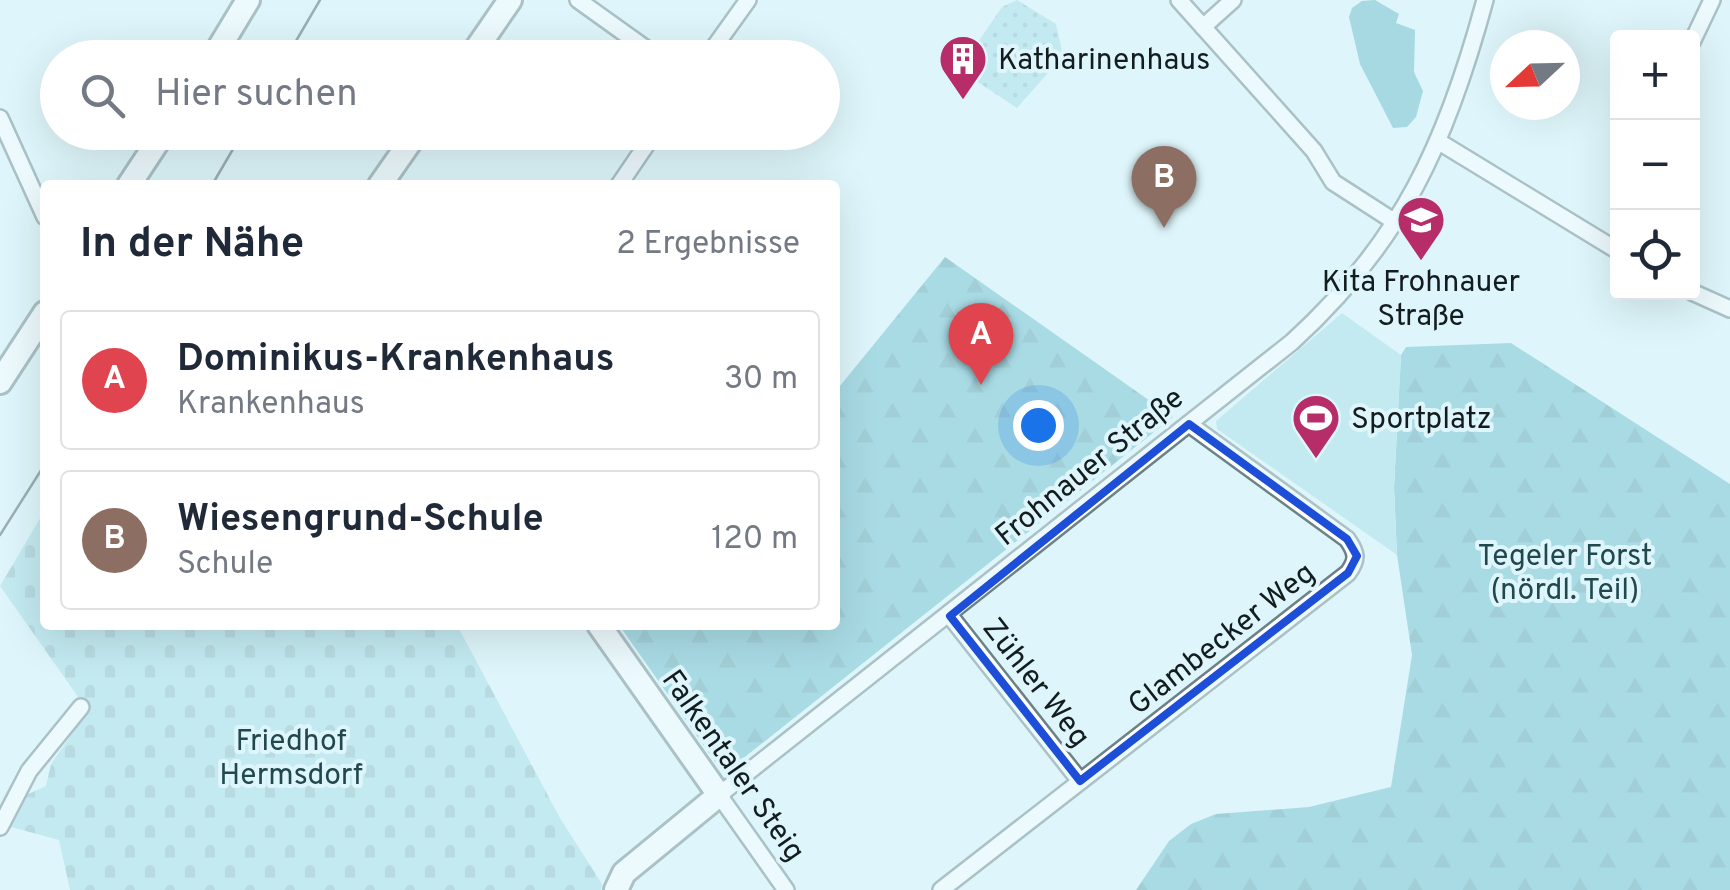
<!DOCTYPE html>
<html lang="de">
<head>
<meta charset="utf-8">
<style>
	body { margin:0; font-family:Overpass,sans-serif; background:#f6f6f7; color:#1f2937 }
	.controls { position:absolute; right:30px; top:30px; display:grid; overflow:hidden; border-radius:10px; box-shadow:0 10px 40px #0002 }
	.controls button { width:90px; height:90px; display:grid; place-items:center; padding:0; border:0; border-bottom:2px solid #e0e1e3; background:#fff; color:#1f2937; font:50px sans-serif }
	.compass { position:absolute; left:1490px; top:30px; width:90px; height:90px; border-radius:50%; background:#fff; box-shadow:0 10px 40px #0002; rotate:248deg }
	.you { position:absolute; left:1038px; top:425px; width:35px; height:35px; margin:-25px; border:8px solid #fff; border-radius:50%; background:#1a73e8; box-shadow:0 0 0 15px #1a73e833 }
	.badge { display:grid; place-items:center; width:65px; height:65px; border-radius:50%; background:#d93025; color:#fff; font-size:32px; font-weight:700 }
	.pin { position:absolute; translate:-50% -82px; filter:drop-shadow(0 2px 5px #0008) }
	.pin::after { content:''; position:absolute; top:52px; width:35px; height:30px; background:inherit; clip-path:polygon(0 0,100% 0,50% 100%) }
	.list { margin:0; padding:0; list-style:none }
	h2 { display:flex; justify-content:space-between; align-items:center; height:130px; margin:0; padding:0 40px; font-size:42px }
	h2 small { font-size:32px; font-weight:400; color:#747a83 }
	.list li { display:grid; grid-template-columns:65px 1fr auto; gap:30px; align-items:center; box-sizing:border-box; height:140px; margin:0 20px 20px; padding:0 20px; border:2px solid #e0e1e3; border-radius:10px }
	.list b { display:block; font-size:38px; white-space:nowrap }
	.list p { margin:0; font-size:32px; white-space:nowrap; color:#747a83 }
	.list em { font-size:32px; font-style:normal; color:#747a83 }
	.icon { flex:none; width:55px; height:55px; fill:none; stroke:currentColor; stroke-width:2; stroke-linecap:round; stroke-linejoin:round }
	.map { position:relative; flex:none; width:1730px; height:890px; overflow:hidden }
	.search { position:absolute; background:#fff; box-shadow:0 10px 40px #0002; left:40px; top:40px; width:800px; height:110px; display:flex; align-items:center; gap:25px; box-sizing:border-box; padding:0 35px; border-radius:55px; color:#747a83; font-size:38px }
	.panel { position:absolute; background:#fff; box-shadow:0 10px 40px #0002; left:40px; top:180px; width:800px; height:450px; border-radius:10px }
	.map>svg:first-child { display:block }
	.grass { fill:url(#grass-dots) }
	.forest { fill:url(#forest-firs) }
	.cemetery { fill:url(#cemetery-stones) }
	.pitch { fill:#a3dbe5 }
	.water { fill:#62b5c3 }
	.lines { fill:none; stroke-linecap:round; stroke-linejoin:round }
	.street-casing { stroke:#6c8286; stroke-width:20 }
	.secondary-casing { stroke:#6c8286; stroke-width:28 }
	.street { stroke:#fff; stroke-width:15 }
	.secondary { stroke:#fff; stroke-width:22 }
	.tram { stroke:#4b585b; stroke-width:2.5 }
	.marked { fill:none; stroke:#1d4ed8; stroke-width:8; stroke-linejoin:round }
	.labels { text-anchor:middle; stroke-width:8; stroke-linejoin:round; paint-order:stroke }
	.poi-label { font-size:30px; fill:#131c1e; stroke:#def6fb; text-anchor:start }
	.street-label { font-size:30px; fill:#131c1e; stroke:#def6fb }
	.park-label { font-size:30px; fill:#21484e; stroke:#def6fb }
</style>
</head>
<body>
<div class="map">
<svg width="1730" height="890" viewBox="0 0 1730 890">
	<defs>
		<pattern id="grass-dots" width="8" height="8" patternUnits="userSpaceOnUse" patternTransform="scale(2.5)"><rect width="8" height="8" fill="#a3dbe5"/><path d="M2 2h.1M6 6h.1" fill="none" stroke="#8bbbc4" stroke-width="1.8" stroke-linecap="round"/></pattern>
		<pattern id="forest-firs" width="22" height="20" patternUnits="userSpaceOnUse" patternTransform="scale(2.5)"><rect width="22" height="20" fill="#68bbc9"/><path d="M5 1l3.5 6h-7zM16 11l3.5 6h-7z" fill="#59a0ac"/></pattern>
		<pattern id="cemetery-stones" width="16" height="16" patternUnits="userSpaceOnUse" patternTransform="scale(2.5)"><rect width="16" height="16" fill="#a3dbe5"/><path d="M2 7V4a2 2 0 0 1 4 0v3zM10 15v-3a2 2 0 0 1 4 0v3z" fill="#8bbbc4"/></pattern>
	</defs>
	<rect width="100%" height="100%" fill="#def6fb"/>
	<polygon class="grass" points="1017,0 1056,24 1063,56 1017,108 952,65 970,43 978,42 1002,7"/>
	<g class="forest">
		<polygon points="945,257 1173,417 731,768 718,766 619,625 835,625 835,392"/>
		<polygon points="1511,343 1730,484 1730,890 1136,890 1169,841 1191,824 1216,814 1309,807 1391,787 1412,655 1397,555 1394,487 1401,355 1406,347"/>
	</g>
	<polygon class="cemetery" points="45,510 45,625 457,625 560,818 602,884 601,890 70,890 59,840 11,827 26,795 46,786 51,764 88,711 0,586"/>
	<polygon class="pitch" points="1342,313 1401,355 1394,487 1397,555 1217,429 1216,421"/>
	<polygon class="water" points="1375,0 1399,14 1396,23 1415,30 1414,72 1423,91 1416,117 1407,127 1393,128 1360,64 1349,17 1352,8 1362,1"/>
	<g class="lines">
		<g class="street-casing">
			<g id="street">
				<polyline points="578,0 659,58"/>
				<polyline points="1179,0 1314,151 1333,182 1395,222"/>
				<polyline points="1203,27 1233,0"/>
				<polyline points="1692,42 1712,0"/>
				<polyline points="688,58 710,53 748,0"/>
				<polyline points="0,118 45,217"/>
				<polyline points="1441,143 1618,251"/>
				<polyline points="619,185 655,132"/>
				<polyline points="1692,292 1730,309"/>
				<polyline points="950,616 1080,781"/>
				<polyline points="0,827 29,771 81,707"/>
				<path d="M 786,890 L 719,795 L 1292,342 C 1402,242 1447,141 1485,0"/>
				<path d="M 941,890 L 1348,573 C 1358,559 1357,553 1347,539 L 1189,424"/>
			</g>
		</g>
		<g class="secondary-casing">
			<g id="secondary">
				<polyline points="213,58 248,0"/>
				<polyline points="470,58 510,0"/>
				<polyline points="129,185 164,132"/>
				<polyline points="380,185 417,132"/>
				<polyline points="0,382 45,313"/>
				<polyline points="599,625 719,795 624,873 616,890"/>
			</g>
		</g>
		<use href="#street" class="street"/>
		<use href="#secondary" class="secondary"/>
		<g class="tram">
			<polyline points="286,58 320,0"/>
			<polyline points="212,185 243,132"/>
			<polyline points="0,535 45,464"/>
		</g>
	</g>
	<path d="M0 0H1730V890H0ZM 1189,424 L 1347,539 L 1357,556 L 1348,573 L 1080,781 L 950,616 Z" fill="#def6fb" fill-opacity=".55" fill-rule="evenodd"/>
	<path class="marked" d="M 1189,424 L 1347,539 L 1357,556 L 1348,573 L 1080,781 L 950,616 Z"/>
	<defs>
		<g id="building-pin" transform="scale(2.5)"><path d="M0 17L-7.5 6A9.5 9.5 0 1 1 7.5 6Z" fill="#b72d69" stroke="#def6fb"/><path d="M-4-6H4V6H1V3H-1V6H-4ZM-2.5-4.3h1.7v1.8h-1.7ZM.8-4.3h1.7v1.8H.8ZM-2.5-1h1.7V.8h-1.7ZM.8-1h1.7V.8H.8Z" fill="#fff"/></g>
		<g id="school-pin" transform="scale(2.5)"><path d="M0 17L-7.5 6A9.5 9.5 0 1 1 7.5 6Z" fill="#b72d69" stroke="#def6fb"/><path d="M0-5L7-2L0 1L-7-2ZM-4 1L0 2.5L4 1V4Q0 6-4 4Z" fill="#fff"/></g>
		<g id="stadium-pin" transform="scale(2.5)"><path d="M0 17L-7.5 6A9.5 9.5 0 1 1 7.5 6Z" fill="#b72d69" stroke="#def6fb"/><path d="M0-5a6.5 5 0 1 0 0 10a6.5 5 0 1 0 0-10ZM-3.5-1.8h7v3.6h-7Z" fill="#fff"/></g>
	</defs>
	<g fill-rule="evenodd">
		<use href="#building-pin" x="963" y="59"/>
		<use href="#school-pin" x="1421" y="220"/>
		<use href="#stadium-pin" x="1316" y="418"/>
	</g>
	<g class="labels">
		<g class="poi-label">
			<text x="998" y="69">Katharinenhaus</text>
			<text x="1421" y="291" text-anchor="middle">Kita Frohnauer<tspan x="1421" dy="34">Straße</tspan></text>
			<text x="1351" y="428">Sportplatz</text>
		</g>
		<g class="street-label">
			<text transform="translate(1089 466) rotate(-39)" y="10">Frohnauer Straße</text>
			<text transform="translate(1221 638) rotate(-38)" y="10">Glambecker Weg</text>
			<text transform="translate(1037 682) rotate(52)" y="10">Zühler Weg</text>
			<text transform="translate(734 765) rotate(55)" y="10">Falkentaler Steig</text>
		</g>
		<g class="park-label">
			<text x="1565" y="565">Tegeler Forst<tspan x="1565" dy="34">(nördl. Teil)</tspan></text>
			<text x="291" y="750">Friedhof<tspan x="291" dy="34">Hermsdorf</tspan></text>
		</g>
	</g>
</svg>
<div class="controls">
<button>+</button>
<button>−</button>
<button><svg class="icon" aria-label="locate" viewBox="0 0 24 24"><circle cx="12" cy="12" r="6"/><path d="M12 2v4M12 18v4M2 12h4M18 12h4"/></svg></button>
</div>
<svg class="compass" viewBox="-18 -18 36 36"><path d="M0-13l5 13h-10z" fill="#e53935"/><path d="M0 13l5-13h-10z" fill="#747a83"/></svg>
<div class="you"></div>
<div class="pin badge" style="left:981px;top:385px;background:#e0444e">A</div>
<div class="pin badge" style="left:1164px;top:228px;background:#8d6e63">B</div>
<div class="search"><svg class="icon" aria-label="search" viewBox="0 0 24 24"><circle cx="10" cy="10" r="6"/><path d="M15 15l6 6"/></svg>Hier suchen</div>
<section class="panel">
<h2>In der Nähe<small>2 Ergebnisse</small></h2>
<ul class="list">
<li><span class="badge" style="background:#e0444e">A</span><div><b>Dominikus-Krankenhaus</b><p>Krankenhaus</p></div><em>30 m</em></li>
<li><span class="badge" style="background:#8d6e63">B</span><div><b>Wiesengrund-Schule</b><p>Schule</p></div><em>120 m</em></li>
</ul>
</section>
</div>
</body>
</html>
